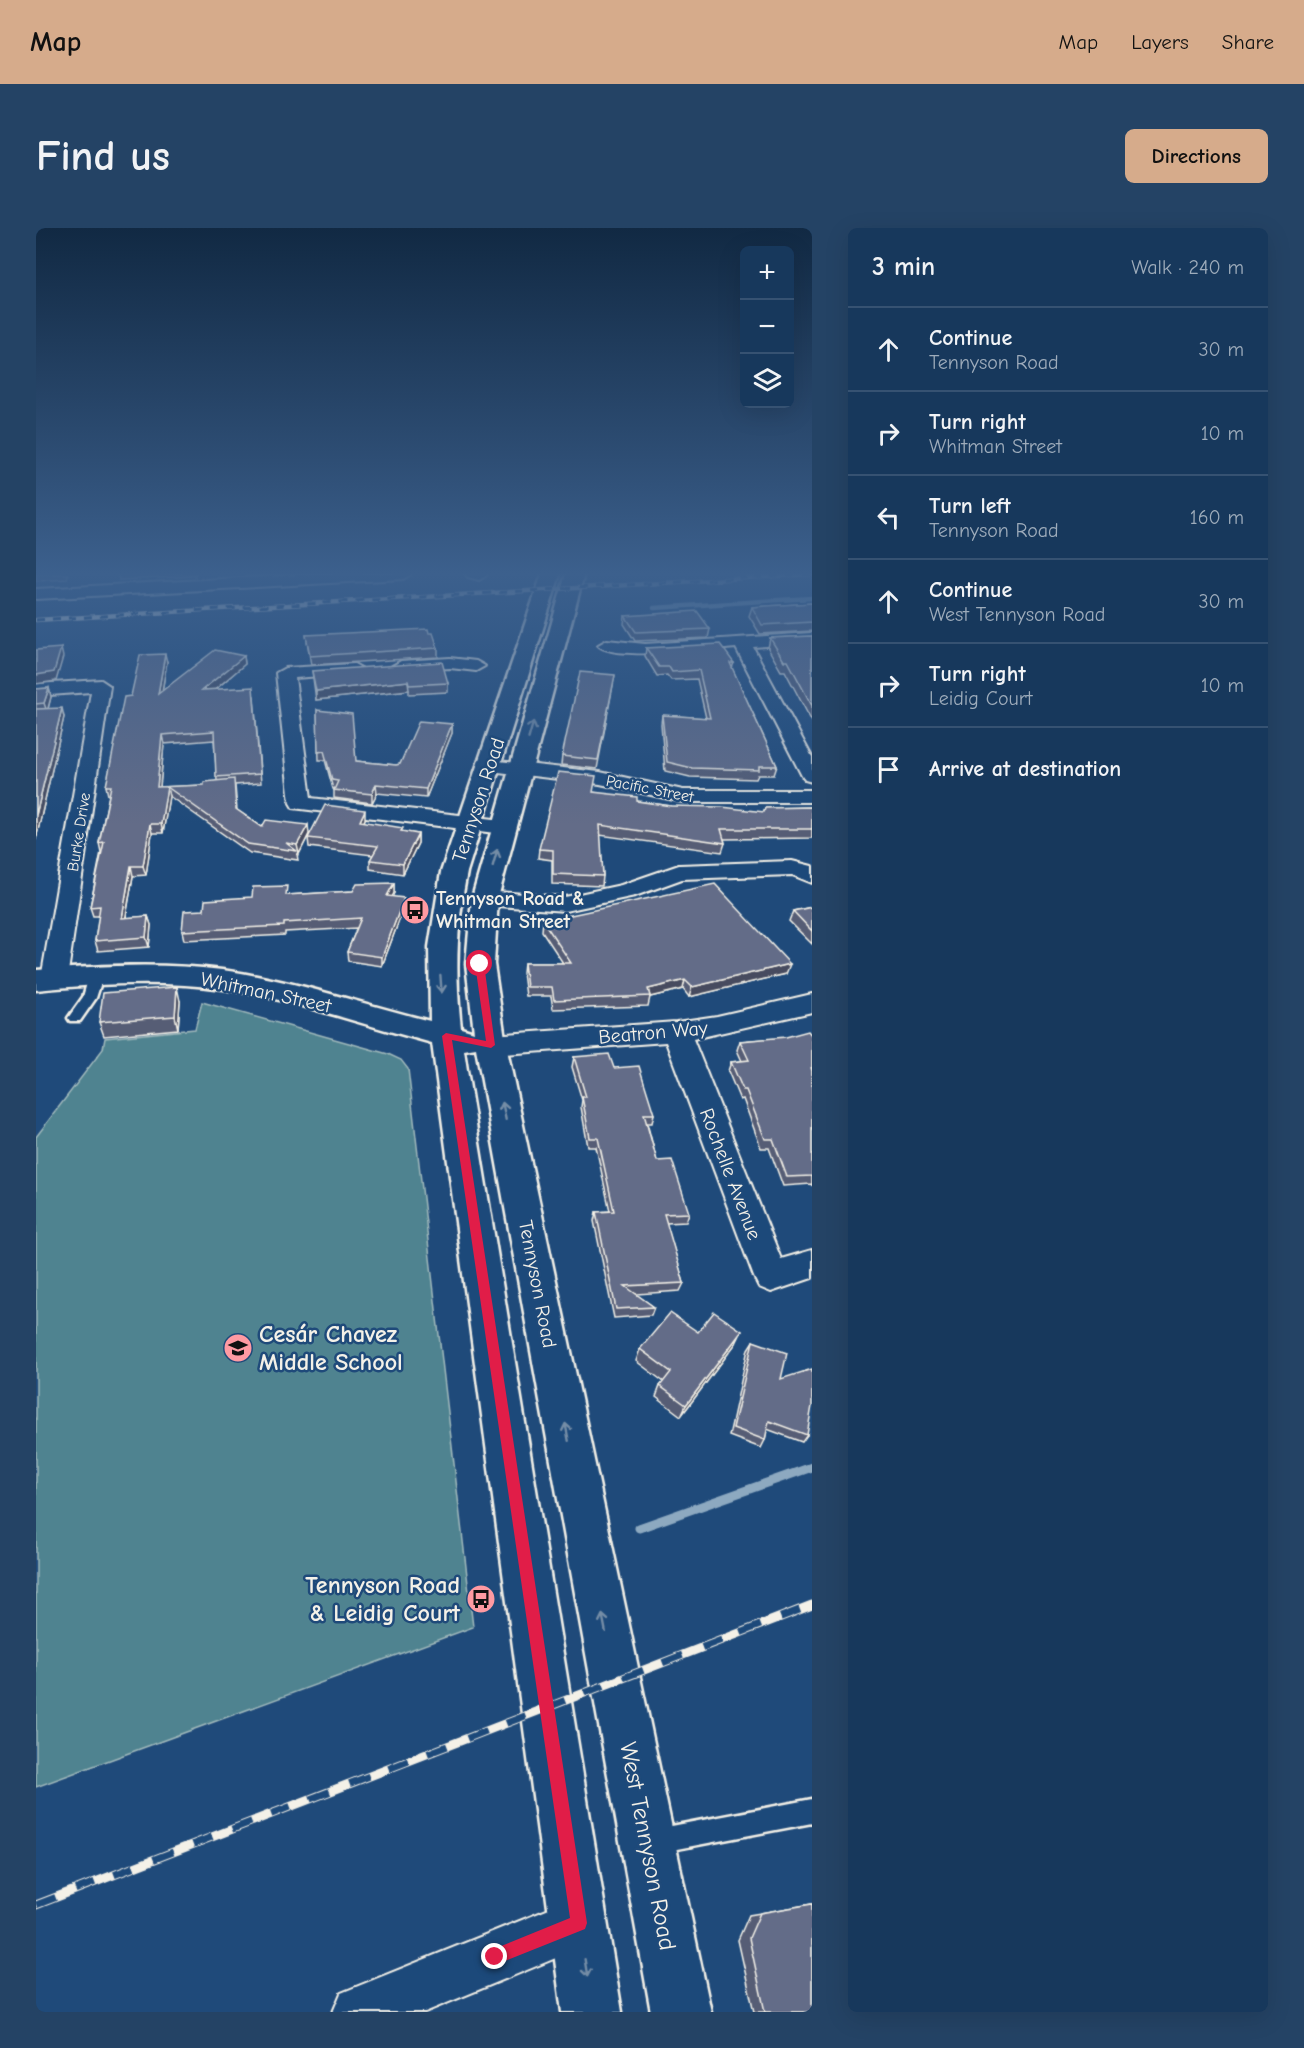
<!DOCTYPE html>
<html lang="en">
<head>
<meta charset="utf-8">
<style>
	body { margin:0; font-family:"Comic Neue",sans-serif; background:#244365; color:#f1f3f6 }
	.controls { position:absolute; right:18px; top:18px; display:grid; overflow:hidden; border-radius:9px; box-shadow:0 6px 24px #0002 }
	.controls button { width:54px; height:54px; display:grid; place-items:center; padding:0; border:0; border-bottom:2px solid #365272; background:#17385c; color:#f1f3f6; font:30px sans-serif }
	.stop { position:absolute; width:18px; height:18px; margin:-14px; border:4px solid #e11d48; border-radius:50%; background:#fff }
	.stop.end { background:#e11d48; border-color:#fff; box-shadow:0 2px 6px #0008 }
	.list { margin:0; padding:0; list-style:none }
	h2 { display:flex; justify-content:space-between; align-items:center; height:78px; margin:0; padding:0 24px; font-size:26px }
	h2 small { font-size:20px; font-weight:400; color:#9eacbb }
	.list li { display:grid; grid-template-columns:39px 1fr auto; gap:18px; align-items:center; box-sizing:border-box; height:84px; padding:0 24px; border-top:2px solid #365272 }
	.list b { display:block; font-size:22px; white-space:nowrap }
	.list p { margin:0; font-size:20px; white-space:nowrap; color:#9eacbb }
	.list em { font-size:20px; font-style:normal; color:#9eacbb }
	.icon { flex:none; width:33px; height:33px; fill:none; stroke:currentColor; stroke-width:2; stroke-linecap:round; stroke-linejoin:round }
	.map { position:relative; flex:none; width:776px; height:1784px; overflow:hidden; border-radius:9px }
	header { display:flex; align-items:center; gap:36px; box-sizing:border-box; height:84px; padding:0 30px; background:#d6ab8b; color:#111 }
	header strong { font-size:28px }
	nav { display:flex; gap:33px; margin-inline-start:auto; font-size:21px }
	.intro { display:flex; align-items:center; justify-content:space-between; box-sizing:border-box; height:144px; padding:0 36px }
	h1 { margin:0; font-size:42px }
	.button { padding:15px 27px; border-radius:9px; background:#d6ab8b; color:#111; font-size:21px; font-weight:700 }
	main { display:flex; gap:36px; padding:0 36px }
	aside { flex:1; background:#17385c; border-radius:9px; box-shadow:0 6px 24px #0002 }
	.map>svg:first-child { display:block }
	.green { fill:#4f8390; stroke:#a2babc; stroke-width:1.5 }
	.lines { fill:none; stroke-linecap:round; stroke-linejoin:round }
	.stream-far1 { stroke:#8da9c0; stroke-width:4.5 }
	.stream { stroke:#8da9c0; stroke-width:9 }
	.lane-casing { stroke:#f4f1e8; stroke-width:5 }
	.street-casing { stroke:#f4f1e8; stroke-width:4 }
	.secondary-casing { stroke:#f4f1e8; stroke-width:5 }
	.lane { fill:#1f4a7a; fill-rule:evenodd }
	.street { fill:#1f4a7a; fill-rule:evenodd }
	.secondary { fill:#1f4a7a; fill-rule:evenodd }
	.rail-far1-casing { stroke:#f4f1e8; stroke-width:4.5 }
	.rail-casing { stroke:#f4f1e8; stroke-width:9 }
	.rail-far1 { stroke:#1f4a7a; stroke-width:3; stroke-dasharray:8; stroke-linecap:butt }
	.rail { stroke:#1f4a7a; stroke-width:7; stroke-dasharray:21; stroke-linecap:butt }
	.wall { fill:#565d75; stroke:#f4f1e8; stroke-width:1.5; fill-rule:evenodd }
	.shaded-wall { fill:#464c5f; stroke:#f4f1e8; stroke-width:1.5 }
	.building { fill:#646c88; stroke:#f4f1e8; stroke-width:1.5 }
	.oneway { stroke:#748da6 }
	.route { fill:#e11d48 }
	.labels { text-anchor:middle; stroke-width:5; stroke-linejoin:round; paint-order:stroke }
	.far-street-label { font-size:16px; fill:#f4f1e8; stroke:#1f4a7a }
	.street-label { font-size:20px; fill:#f4f1e8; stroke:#1f4a7a }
	.poi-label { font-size:20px; font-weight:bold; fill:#f4f1e8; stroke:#1f4a7a; text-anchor:start }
	.near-poi-label { font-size:24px; font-weight:bold; fill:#f4f1e8; stroke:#1f4a7a; text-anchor:start }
	.near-street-label { font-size:24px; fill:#f4f1e8; stroke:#1f4a7a }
</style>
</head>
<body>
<header>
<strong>Map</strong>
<nav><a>Map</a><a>Layers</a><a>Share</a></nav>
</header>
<div class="intro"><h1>Find us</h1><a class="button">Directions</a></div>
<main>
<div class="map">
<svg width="776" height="1784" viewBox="0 0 776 1784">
	<rect width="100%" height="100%" fill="#1f4a7a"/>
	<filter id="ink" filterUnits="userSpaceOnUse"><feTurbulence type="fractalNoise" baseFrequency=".0167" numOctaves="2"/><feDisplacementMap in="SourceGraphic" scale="12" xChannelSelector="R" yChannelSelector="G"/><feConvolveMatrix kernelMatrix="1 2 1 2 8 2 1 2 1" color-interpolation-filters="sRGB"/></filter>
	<g filter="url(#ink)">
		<polygon class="green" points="166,774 352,826 365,832 372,841 437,1399 0,1559 0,909 67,821 69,810 159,801"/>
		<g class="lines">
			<polyline class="stream-far1" points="618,380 776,370"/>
			<polyline class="stream" points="603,1300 776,1239"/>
			<g class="lane-casing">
				<g id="lane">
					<polygon points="60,744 67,748 60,770 44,793 34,793 32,790 47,769 53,748"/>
					<polygon points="776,1571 776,1595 620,1625 611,1622 608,1613 611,1604 620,1601"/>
				</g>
			</g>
			<g class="street-casing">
				<g id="street">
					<polygon points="279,346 375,346 367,351 0,371 0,361"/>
					<polygon points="429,346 450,346 451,347 443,352 432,349"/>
					<path d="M 776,405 L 776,415 L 717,419 L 776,529 L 776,554 L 769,552 L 766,548 L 700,420 C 678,422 574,433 562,417 L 571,412 L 609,416 Z"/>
					<polygon points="414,430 440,433 449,438 440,443 414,440 365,443 356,438 365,433"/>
					<polygon points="318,436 327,441 324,445 259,450 275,570 467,592 475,594 478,599 475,604 467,606 257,580 254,575 240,445 249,440"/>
					<polygon points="65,452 74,458 31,751 27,757 18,760 9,757 5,751 55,464 0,468 0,456"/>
					<polygon points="453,532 564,544 647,562 776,562 776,574 647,574 564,556 446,542 443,538 446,534"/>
					<polygon points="756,633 776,638 776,655 756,647 646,651 599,668 529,683 449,677 440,675 437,670 440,665 449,663 529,669 585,657 643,637"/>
					<polygon points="776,766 776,784 657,811 745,1031 776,1022 776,1050 735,1064 723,1059 718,1049 630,814 455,827 445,824 441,817 445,810 455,807 640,794 681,788"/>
					<polygon points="543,1669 561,1677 569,1695 561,1713 389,1784 297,1784 305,1765"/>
				</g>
			</g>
			<g class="secondary-casing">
				<path id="secondary" d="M 506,346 L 524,346 L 431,644 C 421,693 419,740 424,790 L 425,800 L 438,804 L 430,736 L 436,670 L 530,346 L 548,346 L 462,670 L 458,736 L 470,817 L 675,1784 L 615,1784 L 440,820 L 428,822 L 431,842 L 586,1784 L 526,1784 L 396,815 C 327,797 259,772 188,761 C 126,752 62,756 0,762 L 0,742 C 62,738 125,734 186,742 C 257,752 325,776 394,793 L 393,719 L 405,644 Z"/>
			</g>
			<use href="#lane" class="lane"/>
			<use href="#street" class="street"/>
			<use href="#secondary" class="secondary"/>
			<g class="rail-far1-casing">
				<polyline id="rail-far1" points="0,392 776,346"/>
			</g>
			<g class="rail-casing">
				<polyline id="rail" points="0,1677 776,1377"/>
			</g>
			<use href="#rail-far1" class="rail-far1"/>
			<use href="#rail" class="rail"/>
		</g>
		<g class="wall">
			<polygon points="0,346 32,346 31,351 0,353"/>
			<polygon points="82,346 161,346 159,346 159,348 83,352"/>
			<polygon points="776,375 776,403 724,406 713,388 716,379"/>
			<polygon points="589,388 674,401 672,410 599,413 588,396"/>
			<polygon points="393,405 402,420 402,429 275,437 270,407"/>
			<polygon points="776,408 776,494 749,443 745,443 732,420 734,410"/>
			<polygon points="610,420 698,435 696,440 741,538 738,547 722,547 720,551 654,549 629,543 625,496 626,487 670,490 661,451 635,452 631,447 621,448 609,428"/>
			<path d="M 208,428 L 209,436 L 179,462 L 218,468 L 225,555 L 199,557 L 201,582 L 226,599 L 273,606 L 263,626 L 261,626 L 262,632 L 214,625 L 133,568 L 127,605 L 116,605 L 110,647 L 97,648 L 90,690 L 112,688 L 115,697 L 113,719 L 62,723 L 59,713 L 63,688 L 57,688 L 54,679 L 65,624 L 63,615 L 73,567 L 72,567 L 70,558 L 95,468 L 131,434 L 126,464 ZM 178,512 L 181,553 L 168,557 L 124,559 L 128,516 Z"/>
			<polygon points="276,443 412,455 412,464 373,466 373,462 280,472"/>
			<polygon points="579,447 561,541 525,537 526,528"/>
			<polygon points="13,460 15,469 12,481 28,489 0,611 0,461"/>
			<polygon points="281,482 320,533 360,537 364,536 416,496 416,505 390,570 341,565 336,575 298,570 298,561 297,561 289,532 283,532"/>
			<polygon points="557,564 601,573 635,578 727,584 729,580 776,579 776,610 688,611 689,615 686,624 564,607 567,648 566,658 516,656 516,632 502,630 503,621"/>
			<polygon points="329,591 328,594 367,604 382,606 382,615 367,646 334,641 334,632 337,627 273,619 272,610"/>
			<polygon points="358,655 358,665 356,668 368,679 346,738 312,733 311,724 321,700 249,704 249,707 148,712 146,703 168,682 252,667 317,663"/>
			<polygon points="776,679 776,716 753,693 757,683"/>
			<polygon points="507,693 750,746 653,769 647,761 614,769 612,778 517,781 515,768 490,768 487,745 488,735 527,735 506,703"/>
			<polygon points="144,773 142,801 68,808 63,794"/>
			<polygon points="776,808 776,958 775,956 747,958 733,920 725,920 707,871 704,872 692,843 695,834 706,833 701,822 704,813"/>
			<polygon points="538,829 578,840 618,886 616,895 611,895 621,933 653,985 650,994 630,995 648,1055 644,1063 600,1066 618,1079 615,1087 578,1090 558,993 560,984 574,983 560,919 552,919 545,879 546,872 536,839"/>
			<polygon points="662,1104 700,1115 645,1188 620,1169 624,1158 628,1154 600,1133 604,1121"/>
			<polygon points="717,1113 745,1151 771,1207 766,1214 731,1201 729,1212 725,1220 693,1208 712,1121"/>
			<polygon points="776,1676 776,1784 718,1784 702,1712 713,1687"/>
		</g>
		<g class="shaded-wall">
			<polygon points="25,420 27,429 20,453 0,456 0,447"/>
			<polygon points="129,426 131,434 124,475 122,466"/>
			<polygon points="208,428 209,436 168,471 166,462"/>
			<polygon points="372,453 373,462 280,472 280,463"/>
			<polygon points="13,460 15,469 11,484 8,475"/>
			<polygon points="26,480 28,489 0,611 0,587"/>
			<polygon points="416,496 416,505 390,570 390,561"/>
			<polygon points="126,507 128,516 123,568 121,559"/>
			<polygon points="340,556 341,565 336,575 336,566"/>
			<polygon points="131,559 133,568 127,605 125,596"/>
			<polygon points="329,582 329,591 324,602 324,593"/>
			<polygon points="114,596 116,605 110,647 107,638"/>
			<polygon points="272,597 273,606 263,626 261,617"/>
			<polygon points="382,606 382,615 367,646 367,636"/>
			<polygon points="95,638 97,648 88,699 86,690"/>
			<polygon points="358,655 358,665 352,677 351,668"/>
			<polygon points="368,670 368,679 346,738 346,729"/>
			<polygon points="112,688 115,697 113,719 110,709"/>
			<polygon points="754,736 750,746 653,769 656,759"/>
			<polygon points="649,752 647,761 614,769 612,761"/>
			<polygon points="141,759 144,773 142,801 139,788"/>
			<polygon points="706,1103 700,1115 645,1188 650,1177"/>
		</g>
		<g class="building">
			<polygon points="776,375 776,394 726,397 716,379"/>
			<polygon points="661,383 674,401 600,404 589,388"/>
			<polygon points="392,401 393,405 397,405 402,420 274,428 270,407"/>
			<polygon points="776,408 776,478 752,433 748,433 734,410"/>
			<polygon points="684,416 698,435 694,435 741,538 723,538 723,542 656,540 631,534 626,487 674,490 663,442 636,444 633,439 623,439 610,420"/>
			<polygon points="25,420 18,444 0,447 0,422"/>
			<polygon points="179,422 208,428 166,462 217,459 224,546 180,549 178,503 126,507 121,559 168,557 168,554 198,551 200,581 226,599 230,592 272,597 261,617 250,615 261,623 212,616 131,559 125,596 114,596 107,638 95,638 86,690 112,688 110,709 59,713 64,678 54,679 68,614 63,615 75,558 70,558 88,469 95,468 104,427 129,426 122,466"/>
			<polygon points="406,434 412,455 373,457 372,453 280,463 276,443"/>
			<polygon points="544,444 579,447 562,532 526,528"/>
			<polygon points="13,460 8,475 0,476 0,461"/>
			<polygon points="26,480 0,587 0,481"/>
			<polygon points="281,482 316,486 320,533 360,537 364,536 383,493 416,496 390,561 340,556 336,566 298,562 302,553 296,552 288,523 282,524"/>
			<polygon points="522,544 560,548 557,564 601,569 601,573 635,578 686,579 728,584 729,580 776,579 776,601 685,601 689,615 564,597 567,648 517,646 517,622 503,621"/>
			<polygon points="289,577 329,582 324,593 367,600 365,603 382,606 367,636 334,632 342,618 272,610"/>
			<polygon points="358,655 351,668 368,670 346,729 311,724 325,690 248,695 248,698 146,703 148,683 168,682 169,672 216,669 217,659 251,658 250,667 317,663 321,656"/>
			<polygon points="679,656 754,736 656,759 649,752 612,761 614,768 518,772 516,759 491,759 488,735 535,735 507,693"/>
			<polygon points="776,679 776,703 757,683"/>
			<polygon points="141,759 139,788 63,794 67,765"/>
			<polygon points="772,803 776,808 776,841 775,839 776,843 776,948 751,949 737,911 729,911 710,862 707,862 695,834 713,832 704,813 750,809"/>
			<polygon points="573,826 578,840 603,838 618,886 608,886 621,933 636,932 653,985 628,986 648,1055 589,1058 618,1079 580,1081 560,984 578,983 562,910 554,910 546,869 550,869 538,829"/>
			<polygon points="678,1084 706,1103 650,1177 624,1158 635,1144 604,1121 634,1085 662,1104"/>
			<polygon points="717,1113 751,1125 745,1151 776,1141 776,1178 771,1207 733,1193 729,1212 697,1200"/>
			<polygon points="776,1676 776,1784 729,1784 713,1710 724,1685"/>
		</g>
		<defs><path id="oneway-shaft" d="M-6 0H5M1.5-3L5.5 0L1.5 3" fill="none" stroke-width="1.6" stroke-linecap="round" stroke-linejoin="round" transform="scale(1.5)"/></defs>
		<g class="oneway">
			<use href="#oneway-shaft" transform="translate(495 502) rotate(-74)"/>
			<use href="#oneway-shaft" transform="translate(459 630) rotate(-74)"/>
			<use href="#oneway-shaft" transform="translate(405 756) rotate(86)"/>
			<use href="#oneway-shaft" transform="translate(468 883) rotate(-101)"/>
			<use href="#oneway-shaft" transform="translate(531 1204) rotate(-101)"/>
			<use href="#oneway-shaft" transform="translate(568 1395) rotate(-101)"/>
			<use href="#oneway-shaft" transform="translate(550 1740) rotate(81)"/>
		</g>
	</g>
	<linearGradient id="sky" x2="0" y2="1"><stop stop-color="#112943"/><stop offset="0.58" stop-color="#3c608d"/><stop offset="1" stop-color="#3c608d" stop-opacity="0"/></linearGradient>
	<rect width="776" height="596" fill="url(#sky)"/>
	<polygon class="route" points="444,733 448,736 459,817 455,820 416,812 551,1695 549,1701 459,1737 453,1735 451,1729 453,1723 534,1690 406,808 410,805 450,813 439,736"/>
	<defs>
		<g id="bus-disc" transform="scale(1.5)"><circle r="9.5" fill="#ff9aa2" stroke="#1f4a7a"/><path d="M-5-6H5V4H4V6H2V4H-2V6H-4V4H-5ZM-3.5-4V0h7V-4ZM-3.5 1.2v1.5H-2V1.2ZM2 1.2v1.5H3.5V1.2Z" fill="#111"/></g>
		<g id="school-disc" transform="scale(1.5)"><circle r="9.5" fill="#ff9aa2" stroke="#1f4a7a"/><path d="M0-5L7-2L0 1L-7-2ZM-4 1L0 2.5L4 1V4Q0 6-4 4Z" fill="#111"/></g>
	</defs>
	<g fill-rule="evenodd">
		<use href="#bus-disc" x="379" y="682"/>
		<use href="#school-disc" x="202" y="1120"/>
		<use href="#bus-disc" x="445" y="1371"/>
	</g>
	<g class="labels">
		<g class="far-street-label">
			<text transform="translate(614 560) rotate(11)" y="6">Pacific Street</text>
			<text transform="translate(42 604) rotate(-81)" y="6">Burke Drive</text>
		</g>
		<g class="street-label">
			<text transform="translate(442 572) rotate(-72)" y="7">Tennyson Road</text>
			<text transform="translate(230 764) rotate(12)" y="7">Whitman Street</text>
			<text transform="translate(617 804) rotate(-5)" y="7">Beatron Way</text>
			<text transform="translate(695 946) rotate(69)" y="7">Rochelle Avenue</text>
			<text transform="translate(502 1056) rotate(79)" y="7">Tennyson Road</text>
		</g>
		<g class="poi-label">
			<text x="400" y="677">Tennyson Road &amp;<tspan x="400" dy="23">Whitman Street</tspan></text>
		</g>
		<g class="near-poi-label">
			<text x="223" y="1114">Cesár Chavez<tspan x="223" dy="28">Middle School</tspan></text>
			<text x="424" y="1365" text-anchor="end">Tennyson Road<tspan x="424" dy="28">&amp; Leidig Court</tspan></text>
		</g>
		<g class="near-street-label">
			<text transform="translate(612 1618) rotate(79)" y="8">West Tennyson Road</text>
		</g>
	</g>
</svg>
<div class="controls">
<button>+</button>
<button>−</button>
<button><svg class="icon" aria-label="layers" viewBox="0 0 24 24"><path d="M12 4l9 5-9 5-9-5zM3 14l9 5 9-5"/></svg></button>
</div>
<div class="stop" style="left:444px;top:736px"></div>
<div class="stop end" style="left:459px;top:1729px"></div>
</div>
<aside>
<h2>3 min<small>Walk · 240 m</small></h2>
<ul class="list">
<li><svg class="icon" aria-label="ahead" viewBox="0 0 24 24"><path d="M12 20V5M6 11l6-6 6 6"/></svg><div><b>Continue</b><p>Tennyson Road</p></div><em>30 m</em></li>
<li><svg class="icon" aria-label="right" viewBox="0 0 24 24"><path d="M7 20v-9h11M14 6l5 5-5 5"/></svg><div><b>Turn right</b><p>Whitman Street</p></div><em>10 m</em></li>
<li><svg class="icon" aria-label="left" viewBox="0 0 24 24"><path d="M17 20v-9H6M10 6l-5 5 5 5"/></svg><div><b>Turn left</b><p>Tennyson Road</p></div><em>160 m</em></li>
<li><svg class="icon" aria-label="ahead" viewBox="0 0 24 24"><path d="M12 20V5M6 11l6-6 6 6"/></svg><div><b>Continue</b><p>West Tennyson Road</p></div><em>30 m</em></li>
<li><svg class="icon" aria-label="right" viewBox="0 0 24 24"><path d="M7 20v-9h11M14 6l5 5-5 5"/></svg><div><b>Turn right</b><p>Leidig Court</p></div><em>10 m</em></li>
<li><svg class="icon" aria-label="arrive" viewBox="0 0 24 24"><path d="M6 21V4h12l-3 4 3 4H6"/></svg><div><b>Arrive at destination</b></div></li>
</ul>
</aside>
</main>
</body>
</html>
